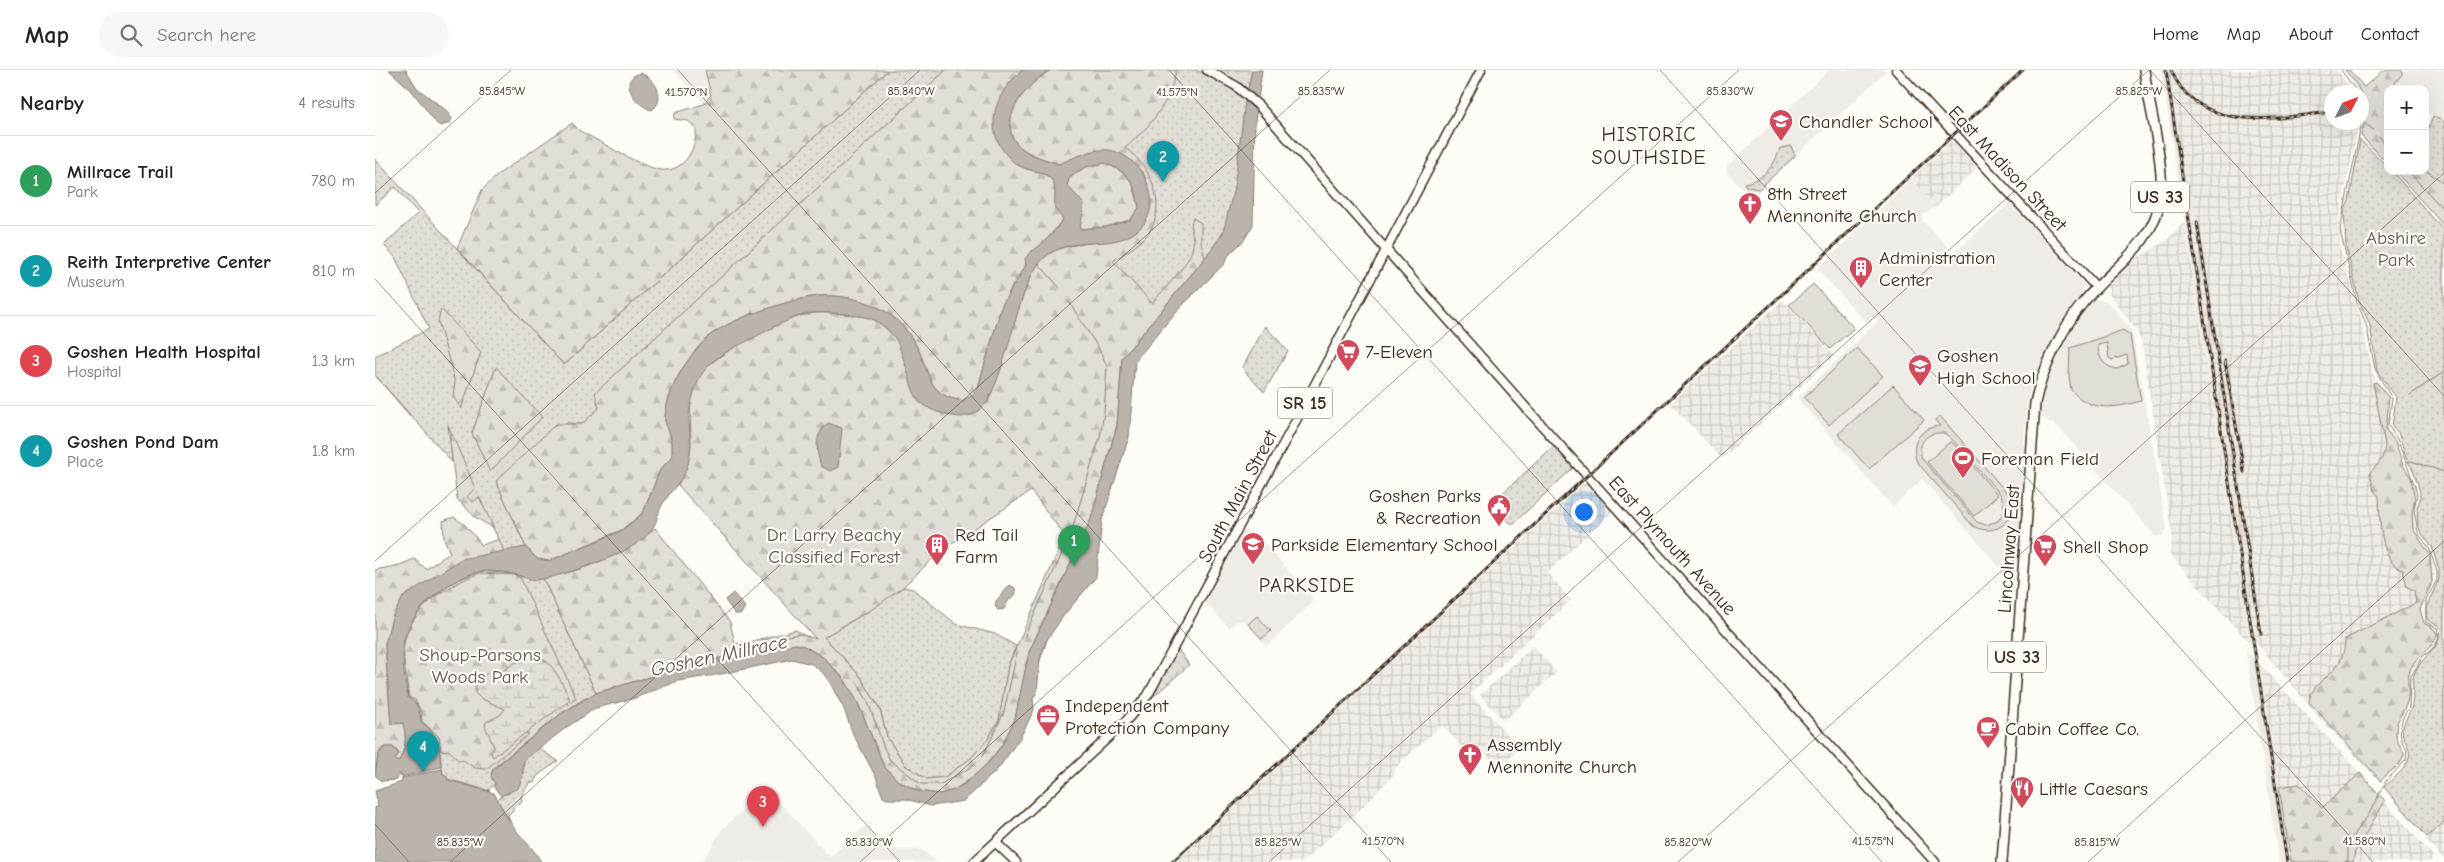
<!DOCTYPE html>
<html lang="en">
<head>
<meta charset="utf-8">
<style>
	body { margin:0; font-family:"Comic Neue",sans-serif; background:#f6f6f6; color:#222 }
	.controls { position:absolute; right:15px; top:15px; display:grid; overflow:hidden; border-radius:10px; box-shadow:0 5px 20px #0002 }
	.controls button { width:45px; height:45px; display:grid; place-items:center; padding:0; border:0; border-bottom:1px solid #e0e0e0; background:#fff; color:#222; font:25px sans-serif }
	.compass { position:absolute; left:1949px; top:15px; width:45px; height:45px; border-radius:50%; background:#fff; box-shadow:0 5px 20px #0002; rotate:48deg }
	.you { position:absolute; left:1208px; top:441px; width:18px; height:18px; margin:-12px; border:4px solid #fff; border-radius:50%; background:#1a73e8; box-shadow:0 0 0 8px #1a73e833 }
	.badge { display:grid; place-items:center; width:32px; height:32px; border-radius:50%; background:#d1495b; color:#fff; font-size:16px; font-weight:700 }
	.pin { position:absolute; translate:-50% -41px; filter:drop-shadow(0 1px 2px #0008) }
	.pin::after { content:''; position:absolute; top:26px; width:18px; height:15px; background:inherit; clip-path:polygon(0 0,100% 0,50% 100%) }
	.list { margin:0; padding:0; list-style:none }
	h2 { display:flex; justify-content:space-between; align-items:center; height:65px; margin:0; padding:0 20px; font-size:21px }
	h2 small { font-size:16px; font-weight:400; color:#767676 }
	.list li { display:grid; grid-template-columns:32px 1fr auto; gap:15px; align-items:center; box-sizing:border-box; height:90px; padding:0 20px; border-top:1px solid #e0e0e0 }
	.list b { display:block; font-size:19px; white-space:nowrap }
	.list p { margin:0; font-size:16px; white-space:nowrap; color:#767676 }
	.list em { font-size:16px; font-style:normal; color:#767676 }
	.icon { flex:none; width:28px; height:28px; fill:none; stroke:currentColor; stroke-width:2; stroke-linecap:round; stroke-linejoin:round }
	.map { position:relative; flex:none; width:2069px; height:792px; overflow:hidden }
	header { display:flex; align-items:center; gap:30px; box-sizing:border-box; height:70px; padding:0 25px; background:#fff; border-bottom:1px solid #e0e0e0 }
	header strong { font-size:24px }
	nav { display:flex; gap:28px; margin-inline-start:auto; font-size:18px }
	.search { width:350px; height:45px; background:#f6f6f6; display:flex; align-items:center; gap:12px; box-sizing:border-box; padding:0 18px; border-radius:28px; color:#767676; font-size:19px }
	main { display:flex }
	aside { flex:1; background:#fff }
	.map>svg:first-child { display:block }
	.built { fill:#efece7 }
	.industrial { fill:url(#industrial-grid) }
	.grass { fill:url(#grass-dots); stroke:#8e847a; fill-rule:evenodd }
	.forest { fill:url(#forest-firs); stroke:#8e847a; fill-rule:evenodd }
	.wetland { fill:url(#wetland-marsh); stroke:#8e847a }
	.garden { fill:#e1ded7; stroke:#8e847a; fill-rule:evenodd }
	.water { fill:#bbb4ad; stroke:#887d74; fill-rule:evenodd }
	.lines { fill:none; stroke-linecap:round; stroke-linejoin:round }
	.stream { stroke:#887d74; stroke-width:1 }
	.secondary-casing { stroke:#3b2a1e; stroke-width:11 }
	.primary-casing { stroke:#3b2a1e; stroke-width:11 }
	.trunk-casing { stroke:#3b2a1e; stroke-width:12 }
	.secondary { stroke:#fdfcf7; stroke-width:8 }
	.primary { stroke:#fdfcf7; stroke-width:8 }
	.trunk { stroke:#fdfcf7; stroke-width:9 }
	.rail-casing { stroke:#3b2a1e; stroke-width:3 }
	.rail { stroke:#fdfcf7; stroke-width:1; stroke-dasharray:4; stroke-linecap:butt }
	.ticks { fill:none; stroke:#3b2a1e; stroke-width:1; stroke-opacity:0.45 }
	.labels { text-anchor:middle; stroke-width:4.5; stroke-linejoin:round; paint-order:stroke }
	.shield { fill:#fdfcf7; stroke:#75695f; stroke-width:1 }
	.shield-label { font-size:18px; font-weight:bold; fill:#3b2a1e }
	.poi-label { font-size:19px; fill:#3b2a1e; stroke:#fdfcf7; text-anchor:start }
	.street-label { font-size:19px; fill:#3b2a1e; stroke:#fdfcf7 }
	.park-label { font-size:19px; fill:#64574c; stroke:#fdfcf7 }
	.neighbourhood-label { font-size:20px; letter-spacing:1px; fill:#3b2a1e; stroke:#fdfcf7 }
	.water-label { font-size:20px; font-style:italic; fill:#615349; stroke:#fdfcf7 }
	.ticks-label { font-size:12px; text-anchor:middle; fill:#3b2a1e; stroke:#fdfcf7; stroke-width:4.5; stroke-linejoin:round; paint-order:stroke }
</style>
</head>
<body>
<header>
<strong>Map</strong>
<div class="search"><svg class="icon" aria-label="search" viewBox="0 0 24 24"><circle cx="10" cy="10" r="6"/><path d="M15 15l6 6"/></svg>Search here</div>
<nav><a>Home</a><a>Map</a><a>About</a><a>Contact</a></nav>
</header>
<main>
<aside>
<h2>Nearby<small>4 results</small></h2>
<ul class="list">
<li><span class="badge" style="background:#2e9e5b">1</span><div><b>Millrace Trail</b><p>Park</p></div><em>780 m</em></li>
<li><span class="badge" style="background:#0f9aa8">2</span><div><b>Reith Interpretive Center</b><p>Museum</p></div><em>810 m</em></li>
<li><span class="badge" style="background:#e0444e">3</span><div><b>Goshen Health Hospital</b><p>Hospital</p></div><em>1.3 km</em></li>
<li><span class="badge" style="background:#0f9aa8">4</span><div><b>Goshen Pond Dam</b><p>Place</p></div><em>1.8 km</em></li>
</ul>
</aside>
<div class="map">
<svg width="2069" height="792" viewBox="0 0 2069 792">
	<defs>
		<pattern id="industrial-grid" width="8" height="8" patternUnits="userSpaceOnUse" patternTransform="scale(1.25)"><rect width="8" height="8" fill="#efece7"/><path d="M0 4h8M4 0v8" fill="none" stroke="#cecbc6"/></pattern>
		<pattern id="grass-dots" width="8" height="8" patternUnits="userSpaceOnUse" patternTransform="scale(1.25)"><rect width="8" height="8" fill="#e1ded7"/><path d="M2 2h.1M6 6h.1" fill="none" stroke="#c2bfb8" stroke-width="1.8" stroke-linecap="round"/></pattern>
		<pattern id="forest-firs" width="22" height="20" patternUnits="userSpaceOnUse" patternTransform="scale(1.25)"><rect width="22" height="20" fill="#e1ded7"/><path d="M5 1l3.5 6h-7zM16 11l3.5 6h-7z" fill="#c2bfb8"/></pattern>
		<pattern id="wetland-marsh" width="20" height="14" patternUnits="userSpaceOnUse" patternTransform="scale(1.25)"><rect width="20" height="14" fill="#e1ded7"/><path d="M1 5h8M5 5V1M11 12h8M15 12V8" fill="none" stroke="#c2bfb8"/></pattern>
	</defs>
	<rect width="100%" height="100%" fill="#fdfcf7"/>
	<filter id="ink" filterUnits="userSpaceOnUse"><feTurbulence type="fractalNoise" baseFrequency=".02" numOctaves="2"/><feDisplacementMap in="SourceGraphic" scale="10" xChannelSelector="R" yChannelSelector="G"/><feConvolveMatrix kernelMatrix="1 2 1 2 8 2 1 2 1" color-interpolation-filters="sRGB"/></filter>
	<g filter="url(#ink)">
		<g class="built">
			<polygon points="298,0 330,0 336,25 330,34"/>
			<polygon points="1454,0 1512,0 1376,128 1352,102 1351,97"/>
			<polygon points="1786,0 1793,0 1880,571 1875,574"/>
			<polygon points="2026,0 2069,0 2069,52 2050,41 2050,19 2025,19 2020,13 2028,3"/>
			<polygon points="1536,110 1561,137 1548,145 1547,150 1574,178 1569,183 1574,188 1635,133 1709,214 1708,221 1689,247 1656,313 1650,356 1643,489 1629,502 1547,409 1518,437 1422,328 1503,251 1500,247 1492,253 1442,199"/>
			<polygon points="1721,229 1733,232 1757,261 1792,459 1787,466 1780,466 1691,366 1680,355 1666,347 1664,342 1664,333 1672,306 1709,237 1714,232"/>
			<polygon points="869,460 881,464 938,528 937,533 892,576 868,550 861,552 854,558 828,530 864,463"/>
			<polygon points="1871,581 1885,594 1916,792 1904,792"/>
			<polygon points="391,718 455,787 491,755 514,780 547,780 562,792 324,792 333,784 346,760"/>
		</g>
		<g class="industrial">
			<polygon points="1793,0 1962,0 1978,22 1956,22 1956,52 1984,53 1964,148 1965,178 1986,249 1998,304 2014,328 2012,359 2020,370 2028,395 2036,408 2040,419 2039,459 2055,485 2059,504 2058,512 2046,540 2046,547 2063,563 2059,575 2046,586 2034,606 2033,629 2031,637 2023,649 2022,665 2024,673 2030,682 2028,691 2024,697 2012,702 2005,712 1941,644 1880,571"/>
			<polygon points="1577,70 1602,98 1561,137 1536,109"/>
			<polygon points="1809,152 1875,574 1795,485 1797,464 1766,270 1759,257 1735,226 1733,217 1751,195 1792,170"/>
			<polygon points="1408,230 1459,286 1347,389 1295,333"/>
			<polygon points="1213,409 1240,439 1172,503 1196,530 1095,624 1145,678 1125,698 1103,675 1093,684 1067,655 1025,693 1020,700 1019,704 992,733 928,792 800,792"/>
			<polygon points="1158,576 1182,602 1129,651 1105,625"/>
			<polygon points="1885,594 1985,703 1947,738 1925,714 1904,716"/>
			<polygon points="2010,732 2059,787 2054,792 1978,792 1980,782"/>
			<polygon points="2069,752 2069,790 2050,769"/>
		</g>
		<g class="grass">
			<path d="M 513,0 L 571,0 L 221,323 L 224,338 L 207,354 L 193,353 L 121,411 L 151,477 L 129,482 L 104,427 L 98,433 L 91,426 L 74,357 L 77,392 L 0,305 L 0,286 L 54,259 L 20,187 L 9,175 L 43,143 L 20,117 L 0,135 L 0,89 L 189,295 ZM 121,298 L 115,401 L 97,363 Z"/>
			<path d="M 676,0 L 821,0 L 846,12 L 871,29 C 865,69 865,126 848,162 C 834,193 795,227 773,255 L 782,264 L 753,292 L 749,348 L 744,373 L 722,444 L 713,505 L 697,531 L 683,537 L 653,626 L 627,685 L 584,725 L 548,729 L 507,705 L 453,602 L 432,584 L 400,587 L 214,630 L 212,627 L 187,643 L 123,694 L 116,703 L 120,714 L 113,720 L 115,721 L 72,709 L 71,706 L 68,704 C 63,681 68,668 46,653 C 45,642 43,632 33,628 L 28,573 L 44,539 L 76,513 L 105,501 L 140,504 L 157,510 L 168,508 L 216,612 L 421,560 L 444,577 L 477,611 L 523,699 L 560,714 L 581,708 L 602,691 L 628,656 L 645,578 L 709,442 L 733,357 L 735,288 L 764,246 L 698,174 L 705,159 L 709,134 L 692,115 L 695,106 L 684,94 L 666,88 L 644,76 L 636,59 L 639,39 L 652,16 Z"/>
			<polygon points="843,0 877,0 873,19"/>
			<polygon points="2058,46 2069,52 2069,113 2050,100 2050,69"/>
			<path d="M 1985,70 L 2013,97 L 2013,101 L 2017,101 L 2022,107 L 2069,161 L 2069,752 L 2052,767 L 2009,717 C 2017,709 2031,700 2034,688 C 2037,680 2030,673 2028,666 C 2025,654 2035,645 2037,635 C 2039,626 2037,616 2038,608 C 2042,589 2069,577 2064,556 L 2054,551 L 2051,546 L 2051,538 L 2064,509 L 2064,500 L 2057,477 L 2045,461 L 2043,454 L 2042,437 L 2045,430 L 2045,422 L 2039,402 L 2031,388 L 2023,362 L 2017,357 L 2021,327 L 2002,301 L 1995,255 L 1984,231 L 1971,177 L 1969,142 L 1974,131 Z"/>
			<path d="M 1416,76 L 1420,86 L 1384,119 L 1372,117 L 1369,113 C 1387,111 1400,96 1405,78 Z"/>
			<polygon points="890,256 913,281 889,322 869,301 868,297"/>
			<polygon points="1181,374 1199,394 1198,398 1139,453 1135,453 1117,433"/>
			<polygon points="528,517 538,519 581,554 620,564 641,576 633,596 624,650 613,669 596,688 570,707 552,709 531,696 512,667 505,639 485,606 449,567 482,548"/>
			<polygon points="802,578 814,595 779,626 778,624"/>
			<polygon points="163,678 183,691 162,706 159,713 155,712 146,726 147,731 133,745 135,751 122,730 128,724 133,724 148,703 149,690"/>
		</g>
		<g class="forest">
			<path d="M 330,0 L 513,0 L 189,295 L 82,178 L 107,120 L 125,103 L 197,53 L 205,61 C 229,73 253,90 278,98 C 305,108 322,82 321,58 L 313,51 L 299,49 L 300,43 L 329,34 L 336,25 Z"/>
			<path d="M 571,0 L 648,0 C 616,27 607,72 647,97 C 656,102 669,101 676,109 C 683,118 679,129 680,139 L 688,149 L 641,209 L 627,235 L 602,321 L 588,331 C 554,326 556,308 544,281 C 534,260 516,241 493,233 C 476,227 455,224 437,227 C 411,231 351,250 332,268 C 311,289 293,317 290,347 C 289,354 295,361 296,368 C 298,374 297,381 297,387 L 285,400 L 268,443 L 246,460 L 174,491 L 162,489 L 151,477 L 121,411 L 181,354 L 207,354 L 224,338 L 220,323 Z"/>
			<path d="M 676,0 L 801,0 C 795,33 775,57 750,78 C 776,95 794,138 772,165 C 762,176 750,183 738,191 L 777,233 C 788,220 817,192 818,175 C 820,165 813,158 818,148 L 826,153 L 826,172 L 830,188 L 747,288 L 742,355 L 716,449 L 654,582 L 640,649 L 627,675 L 605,702 L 579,720 L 565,724 L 543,721 L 523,711 L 509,696 L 482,631 L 469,609 L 448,587 L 429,576 L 421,574 L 324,592 L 221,623 L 168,508 C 208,501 250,485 280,458 L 355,552 L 360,574 L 426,564 L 441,569 L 303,415 C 309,402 315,390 316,375 C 316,352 312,330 323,308 C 335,285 408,249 433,244 C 446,241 491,244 501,251 C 507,255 517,263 521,269 C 532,284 536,315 544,333 L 612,334 C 627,300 634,264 647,229 C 652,217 655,205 663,194 C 690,157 766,190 774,139 C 776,125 773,114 768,102 L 704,86 L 684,94 C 672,90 654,85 644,76 C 619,51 653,12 676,0 ZM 656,421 L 690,466 L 633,596 L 624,650 L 613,669 L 596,688 L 570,707 L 552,709 L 531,696 L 512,667 L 505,639 L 485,606 L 449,567 L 502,536 L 528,517 L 568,479 Z"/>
			<path d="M 1970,0 L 1974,0 L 1989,17 L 2009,0 L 2026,0 L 2028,3 L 2020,13 L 2025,19 L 2013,19 L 2013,94 L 1986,66 C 1994,37 1989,22 1970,0 Z"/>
			<path d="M 730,93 C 757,105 758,111 764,138 L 755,150 L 731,157 L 705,159 L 692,115 L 695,106 L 711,97 Z"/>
			<polygon points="2050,100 2069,113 2069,156 2020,101"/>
			<polygon points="66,239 106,282 86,339 78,326 80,312 63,251"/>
			<polygon points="121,297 167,347 115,402 97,363"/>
			<path d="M 2001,312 L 2014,328 L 2011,360 L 2020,371 L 2028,395 L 2036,408 L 2040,429 L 2037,444 L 2038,459 L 2055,485 L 2057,512 L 2045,539 L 2049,553 L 2059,559 L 2062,564 C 2059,577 2046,583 2038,594 C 2028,610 2037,621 2031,635 C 2026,647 2021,649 2021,664 C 2021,673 2028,678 2029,685 C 2025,698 2014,700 2006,711 L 1934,632 C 1937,606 1970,607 1970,569 L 2041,533 L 2039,520 L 2032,517 L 2028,500 C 2004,493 2005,447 2004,426 L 1999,421 L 1995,402 C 2005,393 2009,388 2010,375 L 1998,313 Z"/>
			<polygon points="73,355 100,418 92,427 98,432 104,427 119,458 101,448 82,429"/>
			<path d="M 79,447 L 90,455 L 107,475 L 124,469 L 129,482 L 112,485 L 17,548 L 10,574 L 16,654 L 28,653 C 32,668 31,679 23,692 L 20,689 L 24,683 L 18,677 L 9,677 L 3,686 L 0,704 L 0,500 L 25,495 L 39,489 L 51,499 L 75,483 L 69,468 L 68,451 Z"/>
			<path d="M 105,503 L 139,505 L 145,507 L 201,628 L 193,635 L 190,628 L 131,636 L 151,663 L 154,664 L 111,699 L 100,698 L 88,690 L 83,690 L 74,680 L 66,681 L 64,667 L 47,651 L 46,641 L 40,630 L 34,627 C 32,613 27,586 29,573 C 38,535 72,516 105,503 Z"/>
			<polygon points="1985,703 2010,731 1980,782 1978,792 1916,792 1904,717 1924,714 1947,738"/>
		</g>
		<path class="wetland" d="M 158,585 C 177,588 186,612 194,627 L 194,631 L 118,687 L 116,683 L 119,677 L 110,656 L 111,652 L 125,645 L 130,639 L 105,628 L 100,623 L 101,613 L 112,603 L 126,602 L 150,586 Z"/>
		<g class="garden">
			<polygon points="1438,214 1479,258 1455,279 1414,235"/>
			<path d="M 1748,260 L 1755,265 L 1766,331 C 1740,338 1716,343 1696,320 L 1694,307 L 1695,278 ZM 1732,273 L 1734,288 L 1737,290 L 1752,285 L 1753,294 L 1742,299 C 1729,297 1723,288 1723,275 Z"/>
			<polygon points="1482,278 1508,306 1454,355 1429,327"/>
			<polygon points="1518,315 1549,350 1494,399 1463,364"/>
			<path d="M 1565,346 L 1640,432 C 1635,437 1636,441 1634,447 C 1627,461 1611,463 1598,456 L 1542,392 C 1534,373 1546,357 1565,356 L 1560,350 ZM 1561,363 L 1569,363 L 1576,368 L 1626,425 L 1630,440 L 1623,451 L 1611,455 L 1602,452 L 1548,390 C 1542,378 1547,366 1561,363 Z"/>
			<polygon points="1576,371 1623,425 1599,446 1552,392"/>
			<polygon points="882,546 896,561 887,569 873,554"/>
		</g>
		<g class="water">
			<polygon points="14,0 31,0 42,18 72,41 77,49 75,53 66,56 62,54 37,21"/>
			<path d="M 648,0 L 676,0 C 653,12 619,51 644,76 C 653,85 672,90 684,94 C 698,88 718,78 733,80 C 767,84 792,134 764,159 C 736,185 690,159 663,195 C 638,227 630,327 600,343 C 589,349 581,347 569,344 C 533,334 539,316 527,285 C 525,279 523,272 520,268 C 515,262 506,253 500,250 C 490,245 447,241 435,243 C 415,247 394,260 376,269 C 347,284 326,292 318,326 C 316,335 313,343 314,351 C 315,367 317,382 312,397 C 308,410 298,418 291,429 C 278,446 287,455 264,472 C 246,486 183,508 160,510 C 154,510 149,506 142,505 C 132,502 113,500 103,502 C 73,509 31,543 28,576 C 27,592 30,612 33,628 C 43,632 45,642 46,652 C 63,664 65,677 66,697 L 26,707 L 25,703 L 22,710 L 6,711 L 0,705 L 3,686 L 9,677 L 18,677 L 24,684 L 20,689 L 23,692 C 31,679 32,668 28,653 L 16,654 L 10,574 L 17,548 L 28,527 L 86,489 L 151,477 L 162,489 L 174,491 L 246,461 L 268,443 L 285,400 L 297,387 C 297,381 298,374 296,368 C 295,361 289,354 290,347 C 293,317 311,289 332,268 C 351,250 411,231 437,227 C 455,224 476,227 493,233 C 516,241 534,260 544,281 C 556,307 554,326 588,331 L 602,321 L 627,235 L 651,195 L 650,189 L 655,182 L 662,178 L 679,162 L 688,149 L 680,139 C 679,129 683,118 676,109 C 668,100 651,101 641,94 C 606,66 616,25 648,0 ZM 730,93 C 756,104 759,111 764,138 L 755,150 L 731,157 L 705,159 L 709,134 L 692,115 L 695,106 L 711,97 Z"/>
			<polygon points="877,0 887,0 880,52 878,155 869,170 853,186 849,194 800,243 760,291 754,367 727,450 721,507 689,545 671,571 665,589 662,622 658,628 659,640 645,668 623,699 589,731 556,736 531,729 512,729 508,727 501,707 478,664 469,639 455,613 448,603 437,594 417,589 346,604 303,611 260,628 221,638 192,657 149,690 147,700 148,706 143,718 126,726 119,717 120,714 116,707 118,699 187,643 221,623 324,592 421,574 429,576 448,587 469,609 482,631 509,696 523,711 543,721 565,724 579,720 591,713 615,691 627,675 640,649 654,582 716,449 742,355 747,288 830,188 848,163 859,118 870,32"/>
			<path d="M 265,3 C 280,7 292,29 277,40 C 262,37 241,10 265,3 Z"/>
			<path d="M 453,353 L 467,358 L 463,397 L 455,401 L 446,396 C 441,381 439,364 453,353 Z"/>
			<polygon points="635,515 640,518 641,524 633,531 629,539 623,540 620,536 621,531"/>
			<polygon points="358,523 370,537 366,544 360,544 350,530"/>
			<path d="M 67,699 L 68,704 L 72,706 L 73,710 L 119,723 C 126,736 133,751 144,764 C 152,774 160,780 166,792 L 0,792 L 0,738 L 3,736 L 0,721 L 27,712 L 27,708 Z"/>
		</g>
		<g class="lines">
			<g class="stream">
				<polyline points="1966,0 1982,22"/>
				<polyline points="1987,52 1999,60"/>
				<polyline points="2004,66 2013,77"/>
				<polyline points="2033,101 2069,140"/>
				<polyline points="663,193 685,218"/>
				<polyline points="0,305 35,346"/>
				<polyline points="2035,325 2069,302"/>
				<polyline points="2031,392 2036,391 2069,402"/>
				<polyline points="649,567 695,466 725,367 729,342 732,296 724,279 694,232"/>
				<polyline points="482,612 493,632 509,678 515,690 546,714 566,714 596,697 609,684 629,642 642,582"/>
				<path d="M 1971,792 L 1973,789 L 1973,776 L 1980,762 L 1993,746 L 2011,711 L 2031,690 L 2032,680 C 2022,669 2024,648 2034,638 L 2035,608 L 2048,586 L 2060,577 L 2064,569 L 2062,558 L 2051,552 L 2051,530 L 2062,510 L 2062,502 L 2054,478 L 2043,463 L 2039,439 L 2042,425 L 2040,416 L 2022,369 L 2013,355 L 2017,329 L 2000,299 L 1991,254 L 1982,232 L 1965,160 L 1987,51 L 1986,39"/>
			</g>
			<g class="secondary-casing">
				<g id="secondary">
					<polyline points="832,0 861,16 884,36 1153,340 1560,792"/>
					<polyline points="1521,0 1722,218"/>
					<polyline points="621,773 641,792"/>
				</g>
			</g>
			<g class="primary-casing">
				<polyline id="primary" points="599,792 751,651 773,625 918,356 1106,0"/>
			</g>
			<g class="trunk-casing">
				<path id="trunk" d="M 1627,792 L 1660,333 C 1666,303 1687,258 1707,234 C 1736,197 1780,176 1786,125 C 1789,91 1774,35 1769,0"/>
			</g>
			<use href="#secondary" class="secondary"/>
			<use href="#primary" class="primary"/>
			<use href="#trunk" class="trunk"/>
			<g class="rail-casing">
				<g id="rail">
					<polyline points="1791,0 1912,792"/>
					<path d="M 1796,0 C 1823,65 1903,48 1956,42"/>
					<polyline points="1822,152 1886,564"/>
					<polyline points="1850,291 1869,402"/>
					<polyline points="797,792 1648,0"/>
				</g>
			</g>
			<use href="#rail" class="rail"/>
		</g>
	</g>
	<path class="ticks" d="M 303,0 L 1016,792M 794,0 L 1507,792M 1285,0 L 1998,792M 1775,0 L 2069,326M 0,123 L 136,0M 0,209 L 525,792M 0,491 L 545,0M 0,754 L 34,792M 75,792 L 955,0M 485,792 L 1364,0M 894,792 L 1774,0M 1303,792 L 2069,103M 1713,792 L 2069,471"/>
	<defs>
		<g id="school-pin" transform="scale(1.25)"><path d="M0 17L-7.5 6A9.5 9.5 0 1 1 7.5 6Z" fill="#d1495b" stroke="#fdfcf7"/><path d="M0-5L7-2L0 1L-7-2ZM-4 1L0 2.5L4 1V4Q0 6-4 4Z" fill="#fff"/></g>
		<g id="church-pin" transform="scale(1.25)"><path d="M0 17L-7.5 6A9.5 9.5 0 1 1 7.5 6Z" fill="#d1495b" stroke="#fdfcf7"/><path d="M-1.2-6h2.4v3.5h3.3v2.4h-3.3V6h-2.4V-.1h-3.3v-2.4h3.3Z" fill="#fff"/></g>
		<g id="building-pin" transform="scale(1.25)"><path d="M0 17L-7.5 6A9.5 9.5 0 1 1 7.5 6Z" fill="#d1495b" stroke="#fdfcf7"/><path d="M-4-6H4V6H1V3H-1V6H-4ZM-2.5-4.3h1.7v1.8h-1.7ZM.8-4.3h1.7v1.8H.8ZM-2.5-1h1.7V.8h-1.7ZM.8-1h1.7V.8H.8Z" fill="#fff"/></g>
		<g id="supermarket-pin" transform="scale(1.25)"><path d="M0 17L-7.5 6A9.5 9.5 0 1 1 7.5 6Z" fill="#d1495b" stroke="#fdfcf7"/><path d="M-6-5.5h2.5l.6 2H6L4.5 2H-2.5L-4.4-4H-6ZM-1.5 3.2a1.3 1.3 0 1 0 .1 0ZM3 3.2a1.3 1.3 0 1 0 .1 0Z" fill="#fff"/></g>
		<g id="stadium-pin" transform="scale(1.25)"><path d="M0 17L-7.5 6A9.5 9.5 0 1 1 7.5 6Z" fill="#d1495b" stroke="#fdfcf7"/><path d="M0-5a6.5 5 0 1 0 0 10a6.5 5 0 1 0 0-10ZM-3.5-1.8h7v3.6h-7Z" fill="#fff"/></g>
		<g id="civic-pin" transform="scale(1.25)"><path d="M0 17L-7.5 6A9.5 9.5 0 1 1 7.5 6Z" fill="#d1495b" stroke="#fdfcf7"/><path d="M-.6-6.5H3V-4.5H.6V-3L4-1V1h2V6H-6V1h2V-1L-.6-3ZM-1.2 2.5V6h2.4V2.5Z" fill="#fff"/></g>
		<g id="office-pin" transform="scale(1.25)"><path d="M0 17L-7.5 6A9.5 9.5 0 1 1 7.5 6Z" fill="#d1495b" stroke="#fdfcf7"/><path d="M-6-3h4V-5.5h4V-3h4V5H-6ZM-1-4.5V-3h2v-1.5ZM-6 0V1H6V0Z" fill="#fff"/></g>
		<g id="cafe-pin" transform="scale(1.25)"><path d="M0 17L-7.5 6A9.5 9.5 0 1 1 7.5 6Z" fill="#d1495b" stroke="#fdfcf7"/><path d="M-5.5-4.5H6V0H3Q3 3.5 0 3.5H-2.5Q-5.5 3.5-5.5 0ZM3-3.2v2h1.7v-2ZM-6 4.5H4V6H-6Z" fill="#fff"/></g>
		<g id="restaurant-pin" transform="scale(1.25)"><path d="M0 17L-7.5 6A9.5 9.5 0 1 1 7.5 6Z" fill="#d1495b" stroke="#fdfcf7"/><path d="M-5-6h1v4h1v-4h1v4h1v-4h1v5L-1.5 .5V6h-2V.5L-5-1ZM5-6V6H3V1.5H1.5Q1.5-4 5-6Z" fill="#fff"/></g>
	</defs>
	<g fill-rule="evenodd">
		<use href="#school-pin" x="1406" y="51"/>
		<use href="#church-pin" x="1375" y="134"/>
		<use href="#building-pin" x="1486" y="198"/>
		<use href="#supermarket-pin" x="973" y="281"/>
		<use href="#school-pin" x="1545" y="296"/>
		<use href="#stadium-pin" x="1588" y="388"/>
		<use href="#civic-pin" x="1124" y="436"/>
		<use href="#school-pin" x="878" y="474"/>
		<use href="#building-pin" x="562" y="475"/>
		<use href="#supermarket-pin" x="1670" y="476"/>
		<use href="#office-pin" x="673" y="646"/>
		<use href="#cafe-pin" x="1613" y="658"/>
		<use href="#church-pin" x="1095" y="685"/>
		<use href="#restaurant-pin" x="1647" y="718"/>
	</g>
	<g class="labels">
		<g class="shield">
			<rect x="1756" y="111.5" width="58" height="31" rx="4"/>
			<rect x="902.5" y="317.5" width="55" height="31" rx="4"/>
			<rect x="1613" y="571.5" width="58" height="31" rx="4"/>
		</g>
		<g class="shield-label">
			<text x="1785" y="133">US 33</text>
			<text x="930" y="339">SR 15</text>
			<text x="1642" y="593">US 33</text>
		</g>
		<g class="poi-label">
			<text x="1424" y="58">Chandler School</text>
			<text x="1392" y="130">8th Street<tspan x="1392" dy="22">Mennonite Church</tspan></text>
			<text x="1504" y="194">Administration<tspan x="1504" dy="22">Center</tspan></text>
			<text x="990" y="288">7-Eleven</text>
			<text x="1562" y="292">Goshen<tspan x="1562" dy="22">High School</tspan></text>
			<text x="1606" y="395">Foreman Field</text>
			<text x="1106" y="432" text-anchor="end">Goshen Parks<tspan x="1106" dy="22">&amp; Recreation</tspan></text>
			<text x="580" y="471">Red Tail<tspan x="580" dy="22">Farm</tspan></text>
			<text x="896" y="481">Parkside Elementary School</text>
			<text x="1688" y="483">Shell Shop</text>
			<text x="690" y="642">Independent<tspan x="690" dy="22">Protection Company</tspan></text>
			<text x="1630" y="665">Cabin Coffee Co.</text>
			<text x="1112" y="681">Assembly<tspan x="1112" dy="22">Mennonite Church</tspan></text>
			<text x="1664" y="725">Little Caesars</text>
		</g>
		<g class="street-label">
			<text transform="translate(1633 98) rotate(47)" y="7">East Madison Street</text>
			<text transform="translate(862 426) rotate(-62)" y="7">South Main Street</text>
			<text transform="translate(1298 475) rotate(48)" y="7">East Plymouth Avenue</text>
			<text transform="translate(1633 479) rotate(-86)" y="7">Lincolnway East</text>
		</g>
		<g class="park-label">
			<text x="2021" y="174">Abshire<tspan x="2021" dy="22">Park</tspan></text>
			<text x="459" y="471">Dr. Larry Beachy<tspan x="459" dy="22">Classified Forest</tspan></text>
			<text x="105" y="591">Shoup-Parsons<tspan x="105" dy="22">Woods Park</tspan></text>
		</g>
		<g class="neighbourhood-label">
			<text x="1274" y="71">HISTORIC<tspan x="1274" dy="23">SOUTHSIDE</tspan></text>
			<text x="932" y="522">PARKSIDE</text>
		</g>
		<g class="water-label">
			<text transform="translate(344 585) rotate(-12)" y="7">Goshen Millrace</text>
		</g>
	</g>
	<g class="ticks-label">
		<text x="536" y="25">85.840°W</text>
		<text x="1355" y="25">85.830°W</text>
		<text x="127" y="25">85.845°W</text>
		<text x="946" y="25">85.835°W</text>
		<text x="1764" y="25">85.825°W</text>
		<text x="311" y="26">41.570°N</text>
		<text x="802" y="26">41.575°N</text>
		<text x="1008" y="775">41.570°N</text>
		<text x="1498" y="775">41.575°N</text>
		<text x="1989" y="775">41.580°N</text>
		<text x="85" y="776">85.835°W</text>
		<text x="494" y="776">85.830°W</text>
		<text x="903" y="776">85.825°W</text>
		<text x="1313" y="776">85.820°W</text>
		<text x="1722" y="776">85.815°W</text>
	</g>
</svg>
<div class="controls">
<button>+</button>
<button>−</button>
</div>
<svg class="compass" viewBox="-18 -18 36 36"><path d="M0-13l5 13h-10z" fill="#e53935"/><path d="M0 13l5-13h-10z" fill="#767676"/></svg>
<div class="you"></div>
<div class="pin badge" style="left:699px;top:496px;background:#2e9e5b">1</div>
<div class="pin badge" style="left:788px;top:112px;background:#0f9aa8">2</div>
<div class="pin badge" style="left:388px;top:757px;background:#e0444e">3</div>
<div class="pin badge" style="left:48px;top:702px;background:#0f9aa8">4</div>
</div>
</main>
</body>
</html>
